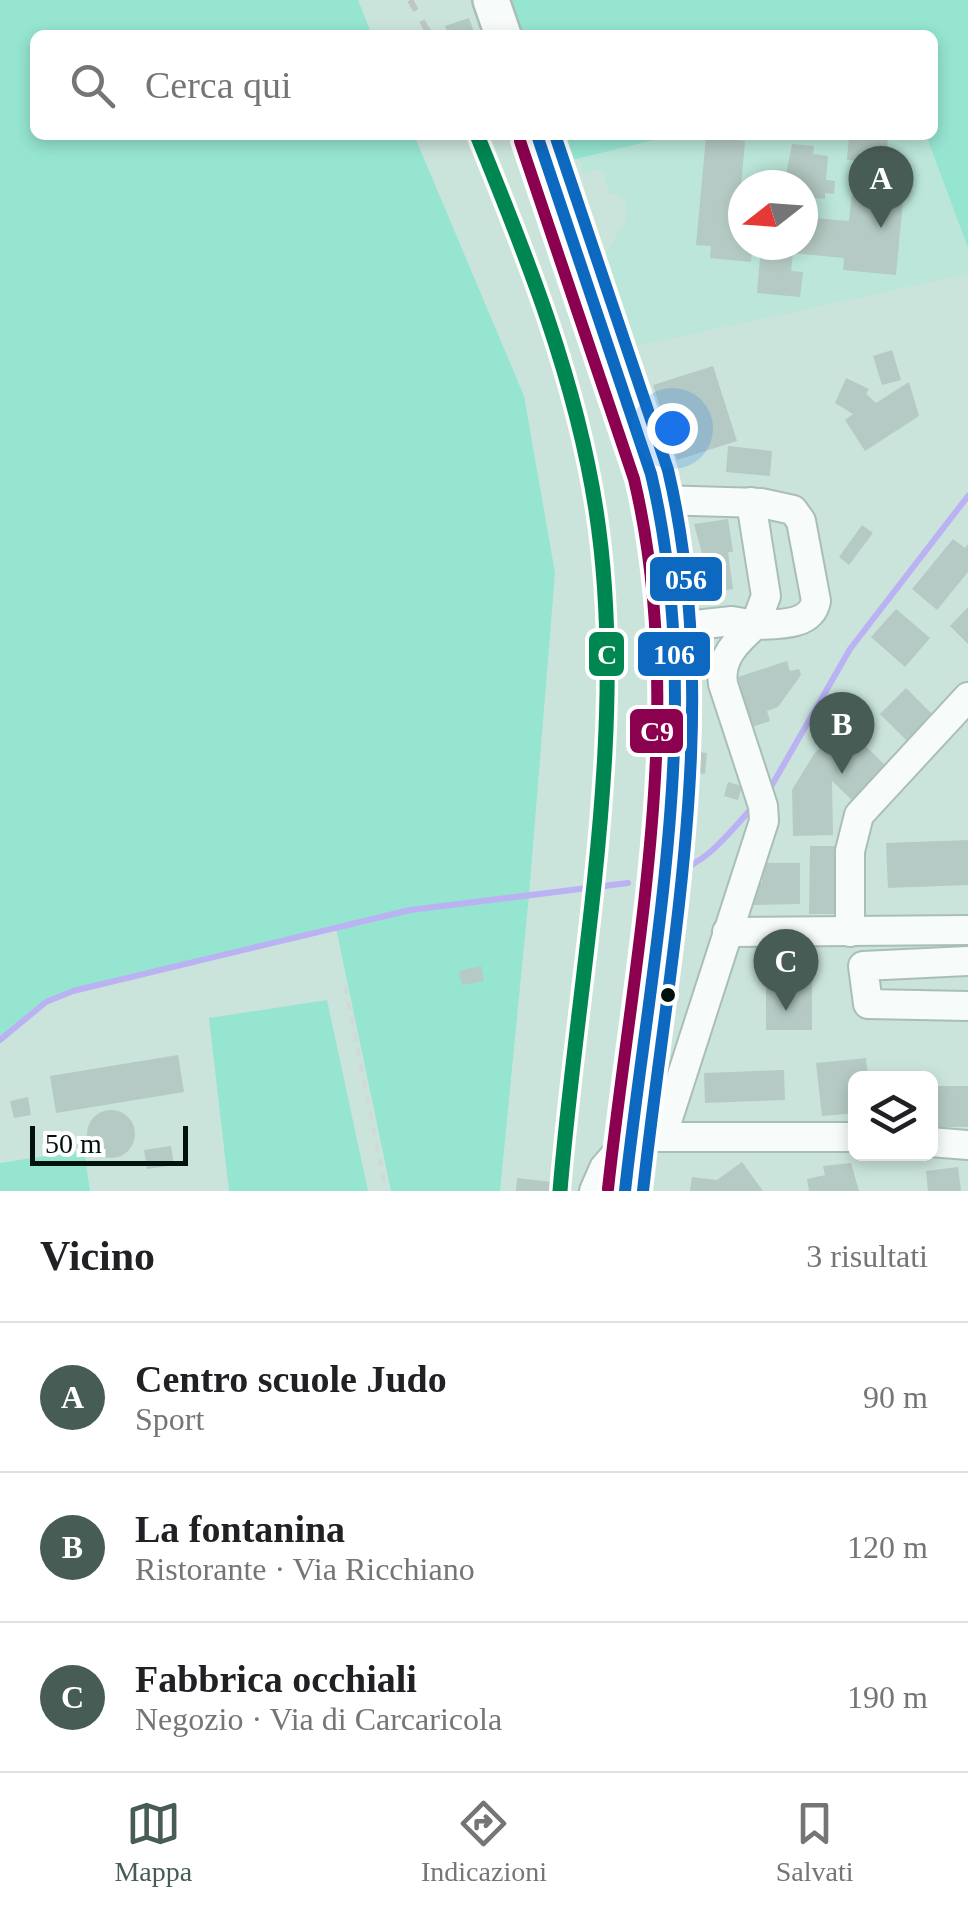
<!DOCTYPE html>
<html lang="it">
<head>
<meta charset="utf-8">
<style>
	body { margin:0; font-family:"Times New Roman",serif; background:#f2f2f2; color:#202124 }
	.controls { position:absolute; right:30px; bottom:30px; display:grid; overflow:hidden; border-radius:15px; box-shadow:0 5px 15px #0003 }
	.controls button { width:90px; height:90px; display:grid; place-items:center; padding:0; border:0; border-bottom:2px solid #e0e0e0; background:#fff; color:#202124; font:50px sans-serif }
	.compass { position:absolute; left:728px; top:170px; width:90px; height:90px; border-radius:50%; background:#fff; box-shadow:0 5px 15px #0003; rotate:253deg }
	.scale { position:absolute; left:30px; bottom:25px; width:158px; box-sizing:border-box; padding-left:10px; border:5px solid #02130e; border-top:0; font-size:28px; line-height:35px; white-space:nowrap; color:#02130e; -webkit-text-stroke:8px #fff; paint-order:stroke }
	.you { position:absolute; left:672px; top:428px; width:35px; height:35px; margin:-25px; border:8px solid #fff; border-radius:50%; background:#1a73e8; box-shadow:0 0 0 15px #1a73e833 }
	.badge { display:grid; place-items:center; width:65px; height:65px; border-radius:50%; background:#485c56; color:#fff; font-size:32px; font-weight:700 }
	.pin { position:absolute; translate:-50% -82px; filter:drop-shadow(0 2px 5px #0008) }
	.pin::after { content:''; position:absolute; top:52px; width:35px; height:30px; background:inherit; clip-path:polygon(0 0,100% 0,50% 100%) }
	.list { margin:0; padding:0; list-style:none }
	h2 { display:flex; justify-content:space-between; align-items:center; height:130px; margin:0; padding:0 40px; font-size:42px }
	h2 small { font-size:32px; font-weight:400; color:#757577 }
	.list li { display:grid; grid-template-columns:65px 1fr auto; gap:30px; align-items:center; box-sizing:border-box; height:150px; padding:0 40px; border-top:2px solid #e0e0e0 }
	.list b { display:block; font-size:38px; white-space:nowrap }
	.list p { margin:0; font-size:32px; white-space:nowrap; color:#757577 }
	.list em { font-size:32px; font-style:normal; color:#757577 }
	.icon { flex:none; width:55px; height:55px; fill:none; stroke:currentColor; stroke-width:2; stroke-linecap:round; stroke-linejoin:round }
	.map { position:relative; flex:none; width:968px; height:1191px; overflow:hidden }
	.search { position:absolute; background:#fff; box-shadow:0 5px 15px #0003; left:30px; right:30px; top:30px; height:110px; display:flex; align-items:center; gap:25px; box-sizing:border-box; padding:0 35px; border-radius:15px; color:#757577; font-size:38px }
	.sheet { height:580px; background:#fff }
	nav { display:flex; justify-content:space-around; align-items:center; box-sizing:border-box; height:140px; border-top:2px solid #e0e0e0; background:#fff; font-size:28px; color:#757577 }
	nav a { display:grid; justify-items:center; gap:5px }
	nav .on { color:#485c56 }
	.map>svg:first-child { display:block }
	.built { fill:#bbe6d9; fill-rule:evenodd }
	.grass { fill:#95e5d0 }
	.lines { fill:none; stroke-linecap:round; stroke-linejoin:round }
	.stream { stroke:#bbb2f3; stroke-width:6 }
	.building { fill:#b5cac4 }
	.minor-casing { stroke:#aabeb8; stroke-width:32 }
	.major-casing { stroke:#aabeb8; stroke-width:40 }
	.path { stroke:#d1d9d6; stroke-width:4; stroke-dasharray:8 8; stroke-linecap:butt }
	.minor { stroke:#f7fbfa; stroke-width:28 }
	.major { stroke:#f7fbfa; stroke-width:35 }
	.rail { stroke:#bfc6c4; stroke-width:6; stroke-dasharray:12 12; stroke-linecap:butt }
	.bus-1-casing { stroke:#fff; stroke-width:20 }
	.bus-2-casing { stroke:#fff; stroke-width:20 }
	.bus-3-casing { stroke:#fff; stroke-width:20 }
	.bus-1 { stroke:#0c69bf; stroke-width:12 }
	.bus-2 { stroke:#8b004f; stroke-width:12 }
	.bus-3 { stroke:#0c69bf; stroke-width:12 }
	.metro-1-casing { stroke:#fff; stroke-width:22 }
	.metro-1 { stroke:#008751; stroke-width:15 }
	.bus-dot { fill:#02130e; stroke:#fff; stroke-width:4 }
	.line-badge { stroke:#fff; stroke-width:4 }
	.badge-label { font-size:28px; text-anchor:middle; font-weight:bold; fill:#fff }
</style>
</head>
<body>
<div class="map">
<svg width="968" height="1191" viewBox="0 0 968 1191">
	<rect width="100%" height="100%" fill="#cae4dc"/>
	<path class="built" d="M 674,135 L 926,135 L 968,248 L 968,274 L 623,349 L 605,256 L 625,221 L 627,204 L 617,194 L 609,193 L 602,169 L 583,174 L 579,158 ZM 743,185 L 803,185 L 803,245 L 743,245 Z"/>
	<g class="grass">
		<polygon points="0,0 358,0 372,35 35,35 35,135 414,135 524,396 555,573 529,895 500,1191 391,1191 336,928 54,998 0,1036"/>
		<polygon points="491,0 968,0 968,248 926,135 933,135 933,35 503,35"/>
		<polygon points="537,135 674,135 548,166"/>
		<polygon points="327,1000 368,1191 229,1191 209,1018"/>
		<polygon points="84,1150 90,1191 0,1191 0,1163"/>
	</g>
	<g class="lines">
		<g class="stream">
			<polyline points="772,785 850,649 968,496"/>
			<path d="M 674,873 C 710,860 727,835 752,808"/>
			<polyline points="0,1040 46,1002 73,991 410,910 628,883"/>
		</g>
	</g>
	<g class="building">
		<polygon points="469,18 475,35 448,35 445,26"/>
		<polygon points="849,135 888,135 886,163 847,160"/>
		<polygon points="706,137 745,141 739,210 743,211 743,245 803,245 803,217 849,221 854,173 905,179 896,275 843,270 844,258 793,253 791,271 803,272 800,297 757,293 760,258 769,259 770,252 752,250 751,262 710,258 711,246 696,245"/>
		<polygon points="792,144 814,146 813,154 828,156 826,180 835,181 834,194 825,193 825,199 803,197 803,185 784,185"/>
		<polygon points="892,350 901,380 882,385 873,356"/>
		<polygon points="713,366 737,441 677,460 653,385"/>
		<polygon points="846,378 869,389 866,394 876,403 909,382 919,416 865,451 845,420 853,414 835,403"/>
		<polygon points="728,446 772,451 770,476 726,472"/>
		<polygon points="728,519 733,552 728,552 733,589 702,594 697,562 704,561 694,524"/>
		<polygon points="862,525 873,533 849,565 839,557"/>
		<polygon points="953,539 965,548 968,544 968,572 937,610 912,589"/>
		<polygon points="968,607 968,644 950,626"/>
		<polygon points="896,609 930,638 905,667 871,637"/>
		<polygon points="787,661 790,671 799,669 801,675 778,707 767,711 770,721 752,727 738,677"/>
		<polygon points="906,688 933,715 907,741 880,714"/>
		<polygon points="843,724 888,768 855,803 832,781 833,835 793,836 792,790 814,754"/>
		<polygon points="691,751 707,753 705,774 689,772"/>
		<polygon points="728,782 742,786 738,800 724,796"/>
		<polygon points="968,840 968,885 888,888 886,843"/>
		<polygon points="810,846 842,846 841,914 809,914"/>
		<polygon points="762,863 800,863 800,904 754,905 754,883 762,883"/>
		<rect x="766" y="944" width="46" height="86"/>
		<polygon points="481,966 484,981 462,985 459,971"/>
		<polygon points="178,1055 184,1092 56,1113 50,1076"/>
		<polygon points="866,1058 868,1078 856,1078 856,1113 822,1116 816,1063"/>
		<polygon points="784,1070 785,1100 705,1103 704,1073"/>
		<rect x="933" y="1086" width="35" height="41"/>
		<polygon points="28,1097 31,1115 14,1118 10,1101"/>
		<circle cx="111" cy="1134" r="24"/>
		<polygon points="171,1146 174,1165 147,1169 144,1150"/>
		<polygon points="742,1162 763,1191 690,1191 692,1177 717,1180"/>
		<polygon points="851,1163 859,1191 809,1191 807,1179 825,1175 823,1166"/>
		<polygon points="958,1167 961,1191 928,1191 926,1171"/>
		<polygon points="517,1178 552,1182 551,1191 516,1191"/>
	</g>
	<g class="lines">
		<g class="minor-casing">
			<g id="minor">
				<path d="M 658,500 L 761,503 L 793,510 L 801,521 L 816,601 C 811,627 776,624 755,625 C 737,641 719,658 723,684 L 763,806 L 764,821 L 662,1137"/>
				<polyline points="676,627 732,621 755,625 766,596 751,502"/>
				<polyline points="727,932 968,930"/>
				<polyline points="850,932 850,851 859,815 968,697"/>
				<polyline points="968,961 863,966 868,1004 968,1006"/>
				<polyline points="930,1142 968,1145"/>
				<polyline points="594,1191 604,1168 631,1137 856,1137"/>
			</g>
		</g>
		<g class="major-casing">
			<g id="major">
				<polyline points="491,0 503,35"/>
				<path d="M 537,135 L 651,474 C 686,599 677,724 665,851 C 653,965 637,1078 625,1191"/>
			</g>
		</g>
		<polyline class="path" points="345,986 386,1191"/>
		<use href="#minor" class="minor"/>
		<use href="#major" class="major"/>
		<polyline class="rail" points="410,0 430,35"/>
		<g class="bus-1-casing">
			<path id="bus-1" d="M 537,135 L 651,474 C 707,709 651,955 625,1191"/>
		</g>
		<g class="bus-2-casing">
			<path id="bus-2" d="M 520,141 L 634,479 C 689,710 633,957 608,1189"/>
		</g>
		<g class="bus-3-casing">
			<path id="bus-3" d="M 555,135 L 668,470 C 724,707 669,953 643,1191"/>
		</g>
		<use href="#bus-1" class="bus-1"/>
		<use href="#bus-2" class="bus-2"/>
		<use href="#bus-3" class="bus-3"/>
		<g class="metro-1-casing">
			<path id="metro-1" d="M 477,135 C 527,257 576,380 596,510 C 630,729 578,971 560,1191"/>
		</g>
		<use href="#metro-1" class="metro-1"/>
	</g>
	<circle class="bus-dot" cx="668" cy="995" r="9"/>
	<g class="line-badge">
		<rect x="648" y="555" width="76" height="48" rx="10" fill="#0c69bf"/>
		<rect x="636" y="630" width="76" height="48" rx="10" fill="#0c69bf"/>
		<rect x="587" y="630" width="39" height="48" rx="10" fill="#008751"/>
		<rect x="628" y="707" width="57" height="48" rx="10" fill="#8b004f"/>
	</g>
	<g class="badge-label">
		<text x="686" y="589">056</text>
		<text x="674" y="664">106</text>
		<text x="607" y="664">C</text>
		<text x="657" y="741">C9</text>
	</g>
</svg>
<div class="controls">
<button><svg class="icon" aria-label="layers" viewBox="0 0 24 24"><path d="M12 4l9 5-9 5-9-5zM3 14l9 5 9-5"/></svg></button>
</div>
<svg class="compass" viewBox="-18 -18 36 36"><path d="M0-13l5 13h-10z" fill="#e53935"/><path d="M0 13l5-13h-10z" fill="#757577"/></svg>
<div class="scale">50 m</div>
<div class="you"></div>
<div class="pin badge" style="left:881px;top:228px">A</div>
<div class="pin badge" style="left:842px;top:774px">B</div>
<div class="pin badge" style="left:786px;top:1011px">C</div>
<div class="search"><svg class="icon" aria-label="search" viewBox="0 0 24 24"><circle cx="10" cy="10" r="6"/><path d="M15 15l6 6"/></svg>Cerca qui</div>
</div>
<section class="sheet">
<h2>Vicino<small>3 risultati</small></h2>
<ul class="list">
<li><span class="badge">A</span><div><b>Centro scuole Judo</b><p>Sport</p></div><em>90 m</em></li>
<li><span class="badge">B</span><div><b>La fontanina</b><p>Ristorante · Via Ricchiano</p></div><em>120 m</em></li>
<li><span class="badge">C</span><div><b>Fabbrica occhiali</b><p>Negozio · Via di Carcaricola</p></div><em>190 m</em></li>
</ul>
</section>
<nav>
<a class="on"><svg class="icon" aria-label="map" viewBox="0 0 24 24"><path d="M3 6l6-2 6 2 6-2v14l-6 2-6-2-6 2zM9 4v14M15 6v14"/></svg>Mappa</a>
<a><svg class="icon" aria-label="directions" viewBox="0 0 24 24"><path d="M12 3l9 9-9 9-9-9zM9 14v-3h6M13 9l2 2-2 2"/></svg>Indicazioni</a>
<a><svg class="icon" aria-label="saved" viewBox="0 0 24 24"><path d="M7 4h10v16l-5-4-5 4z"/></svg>Salvati</a>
</nav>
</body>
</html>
